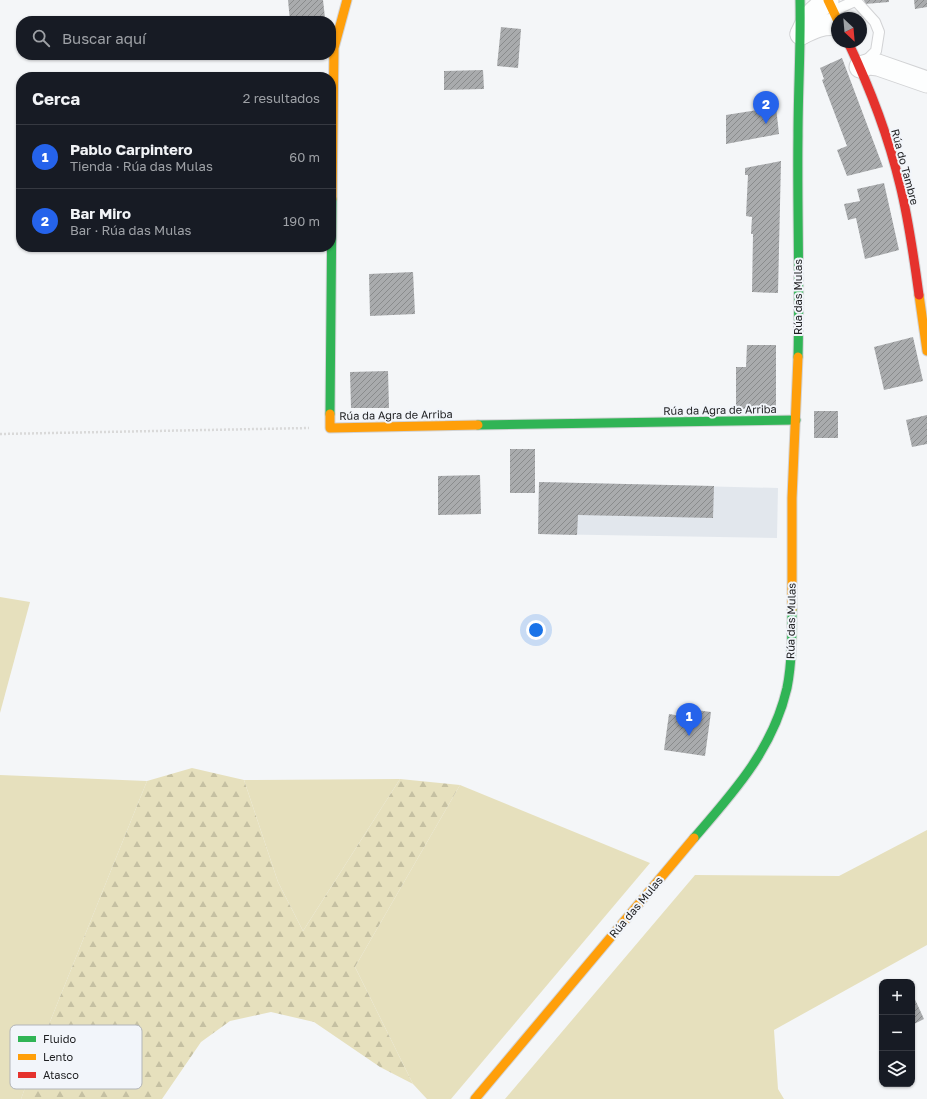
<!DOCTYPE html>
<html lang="es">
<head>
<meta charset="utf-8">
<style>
	body { margin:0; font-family:"Golos Text",sans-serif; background:#242831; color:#f1f3f6 }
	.controls { position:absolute; right:12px; bottom:12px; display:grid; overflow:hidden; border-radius:8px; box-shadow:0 1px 3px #0004 }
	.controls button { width:36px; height:36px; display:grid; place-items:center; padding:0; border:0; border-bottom:1px solid #363941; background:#171b24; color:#f1f3f6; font:20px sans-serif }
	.compass { position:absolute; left:831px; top:12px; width:36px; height:36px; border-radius:50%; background:#171b24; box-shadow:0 1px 3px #0004; rotate:154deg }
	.you { position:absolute; left:536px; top:630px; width:14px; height:14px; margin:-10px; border:3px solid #fff; border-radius:50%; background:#1a73e8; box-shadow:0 0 0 6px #1a73e833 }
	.badge { display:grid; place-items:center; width:26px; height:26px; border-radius:50%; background:#2563eb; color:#fff; font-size:13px; font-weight:700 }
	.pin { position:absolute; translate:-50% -33px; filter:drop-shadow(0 1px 2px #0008) }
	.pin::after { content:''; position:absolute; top:21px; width:14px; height:12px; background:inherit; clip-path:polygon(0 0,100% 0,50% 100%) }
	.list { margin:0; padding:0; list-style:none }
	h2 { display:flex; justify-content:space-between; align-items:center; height:52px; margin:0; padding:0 16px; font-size:17px }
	h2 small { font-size:13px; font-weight:400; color:#9ea1a6 }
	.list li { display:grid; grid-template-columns:26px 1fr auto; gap:12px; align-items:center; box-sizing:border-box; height:64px; padding:0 16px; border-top:1px solid #363941 }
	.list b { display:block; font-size:15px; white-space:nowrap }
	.list p { margin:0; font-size:13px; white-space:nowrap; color:#9ea1a6 }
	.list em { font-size:13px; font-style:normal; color:#9ea1a6 }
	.icon { flex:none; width:22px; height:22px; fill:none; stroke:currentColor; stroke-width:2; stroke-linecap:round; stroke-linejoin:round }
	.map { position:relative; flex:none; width:927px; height:1099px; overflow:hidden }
	.search { position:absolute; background:#171b24; box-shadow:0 1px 3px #0004; left:16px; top:16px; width:320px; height:44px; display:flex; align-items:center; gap:10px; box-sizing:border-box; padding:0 14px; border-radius:16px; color:#9ea1a6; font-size:15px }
	.panel { position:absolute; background:#171b24; box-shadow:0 1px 3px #0004; left:16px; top:72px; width:320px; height:180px; border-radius:16px }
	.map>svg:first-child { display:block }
	.built { fill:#e2e7ed }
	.grass { fill:#e6e0bd }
	.forest { fill:url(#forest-firs) }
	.building { fill:url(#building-hatch) }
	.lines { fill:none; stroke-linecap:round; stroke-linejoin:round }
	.lane-casing { stroke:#d2d3d5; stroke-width:12 }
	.street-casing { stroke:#d2d3d5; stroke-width:23 }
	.fast-casing { stroke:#d2d3d5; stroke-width:11 }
	.slow-casing { stroke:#d2d3d5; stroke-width:11 }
	.jam-casing { stroke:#d2d3d5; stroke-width:11 }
	.path { stroke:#d9d9d9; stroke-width:2.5; stroke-dasharray:2 2; stroke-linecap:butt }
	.lane { stroke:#fdfefe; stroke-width:10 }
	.street { stroke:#fdfefe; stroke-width:21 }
	.fast { stroke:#30b455; stroke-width:9 }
	.slow { stroke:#ff9f0a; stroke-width:9 }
	.jam { stroke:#e5322d; stroke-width:9 }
	.labels { text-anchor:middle; stroke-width:4; stroke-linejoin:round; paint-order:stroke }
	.street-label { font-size:11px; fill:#1e1f21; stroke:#f2f5fa }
	.key { fill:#f2f5fa; stroke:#b2b5b9; stroke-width:1 }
	.key-label { font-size:11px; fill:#1e1f21 }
</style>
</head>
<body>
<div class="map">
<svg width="927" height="1099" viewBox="0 0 927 1099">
	<defs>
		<pattern id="forest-firs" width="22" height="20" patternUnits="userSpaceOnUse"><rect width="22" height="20" fill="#e6e0bd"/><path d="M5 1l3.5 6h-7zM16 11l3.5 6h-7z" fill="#c5c0a2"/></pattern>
		<pattern id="building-hatch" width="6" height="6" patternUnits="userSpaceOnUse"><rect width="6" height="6" fill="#a9abad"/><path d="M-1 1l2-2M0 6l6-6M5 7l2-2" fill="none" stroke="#898b8c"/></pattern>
	</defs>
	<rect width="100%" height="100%" fill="#f4f6f8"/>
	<polygon class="built" points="539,482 778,488 777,538 538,534"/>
	<g class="grass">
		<polygon points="0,597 30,602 0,713"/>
		<polygon points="0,775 147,781 41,1044 21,1099 0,1099"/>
		<polygon points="400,779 303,931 278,882 244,780"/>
		<polygon points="460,785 650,863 451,1099 427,1099 413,1084 355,967"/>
		<polygon points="927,830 927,945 774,1030 778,1089 784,1099 505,1099 695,875 839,876"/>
	</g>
	<polygon class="forest" points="192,768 244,780 278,882 303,931 400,779 460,785 355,967 413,1084 380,1067 314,1022 271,1012 230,1021 201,1042 162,1099 21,1099 41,1044 147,781"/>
	<g class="building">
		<polygon points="288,0 323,0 325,18 290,21"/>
		<polygon points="864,0 889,0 889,2 865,4"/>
		<polygon points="914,0 927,0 927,7 915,9"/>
		<polygon points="501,27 521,29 518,68 497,66"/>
		<polygon points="842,58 883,167 847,176 837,150 847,146 822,80 824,79 820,68"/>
		<polygon points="483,70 484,89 444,90 444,71"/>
		<polygon points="776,107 779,134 726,144 726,115"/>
		<polygon points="781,161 778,293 752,292 753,234 751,234 752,217 746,216 748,175 745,175 745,168"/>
		<polygon points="884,183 899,250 865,259 856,218 848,220 844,204 860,201 857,189"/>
		<polygon points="270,247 300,247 300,248 270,249"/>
		<polygon points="413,272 415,314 370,316 369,274"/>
		<polygon points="913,337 923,381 884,390 874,347"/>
		<polygon points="747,345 776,345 776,408 736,409 736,367 746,367"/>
		<polygon points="388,371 389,408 351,408 350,372"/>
		<rect x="814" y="411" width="24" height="27"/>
		<polygon points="927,415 927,444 912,447 906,420"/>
		<rect x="510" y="449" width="25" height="44"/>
		<polygon points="480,475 481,514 438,515 438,476"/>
		<polygon points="539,482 714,486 713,518 578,515 577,535 538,534"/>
		<polygon points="688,709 711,712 705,756 664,750 669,714 687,717"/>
		<polygon points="912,993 924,1019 912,1025"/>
	</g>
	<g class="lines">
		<g class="lane-casing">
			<g id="lane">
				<polyline points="855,0 875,22 879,32 876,51 865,62"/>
				<polyline points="833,11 855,1"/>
			</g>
		</g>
		<g class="street-casing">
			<g id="street">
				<path d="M 801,34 C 809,16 811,12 828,1"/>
				<path d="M 801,34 C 813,28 823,23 837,25"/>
				<polyline points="860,67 870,64 878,65 927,82"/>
			</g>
		</g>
		<g class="fast-casing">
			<g id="fast">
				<path d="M 798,357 C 800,284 797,210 798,136 C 798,91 801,46 800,0"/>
				<polyline points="330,414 332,199"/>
				<polyline points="478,425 796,420"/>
				<path d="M 694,838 C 734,792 773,749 787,688 C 792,663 792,635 792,609"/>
			</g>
		</g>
		<g class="slow-casing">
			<g id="slow">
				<polyline points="828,0 837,19"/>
				<polyline points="332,199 334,48 347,0"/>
				<polyline points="919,295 927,351"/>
				<polyline points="330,414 330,428 478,425"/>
				<polyline points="792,609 792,498 798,357"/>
				<polyline points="475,1099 694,838"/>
			</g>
		</g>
		<g class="jam-casing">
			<path id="jam" d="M 848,42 C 870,88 888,135 900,185 C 909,221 914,258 919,295"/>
		</g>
		<polyline class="path" points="0,434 309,428"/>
		<use href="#lane" class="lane"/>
		<use href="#street" class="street"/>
		<use href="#fast" class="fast"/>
		<use href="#slow" class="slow"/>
		<use href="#jam" class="jam"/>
	</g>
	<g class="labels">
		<g class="street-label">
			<text transform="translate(905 167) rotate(75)" y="4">Rúa do Tambre</text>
			<text transform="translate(798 297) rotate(-90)" y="4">Rúa das Mulas</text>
			<text transform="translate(720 410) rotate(-1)" y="4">Rúa da Agra de Arriba</text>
			<text transform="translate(396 415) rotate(-1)" y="4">Rúa da Agra de Arriba</text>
			<text transform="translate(791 621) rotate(-89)" y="4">Rúa das Mulas</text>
			<text transform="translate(636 907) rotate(-50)" y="4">Rúa das Mulas</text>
		</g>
	</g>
	<rect x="10" y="1025" width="132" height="64" rx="6" class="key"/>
	<rect x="18" y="1036" width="18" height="6" fill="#30b455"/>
	<rect x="18" y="1054" width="18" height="6" fill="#ff9f0a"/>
	<rect x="18" y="1072" width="18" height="6" fill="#e5322d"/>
	<g class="key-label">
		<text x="43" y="1043">Fluido</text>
		<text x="43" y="1061">Lento</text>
		<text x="43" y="1079">Atasco</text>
	</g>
</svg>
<div class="controls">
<button>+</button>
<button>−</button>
<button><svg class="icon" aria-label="layers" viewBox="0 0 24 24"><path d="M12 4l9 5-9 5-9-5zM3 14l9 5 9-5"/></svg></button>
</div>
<svg class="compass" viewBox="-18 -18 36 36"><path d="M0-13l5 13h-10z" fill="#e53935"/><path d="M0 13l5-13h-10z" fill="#9ea1a6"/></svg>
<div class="you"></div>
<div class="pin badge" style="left:689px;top:736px">1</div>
<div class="pin badge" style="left:766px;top:124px">2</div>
<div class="search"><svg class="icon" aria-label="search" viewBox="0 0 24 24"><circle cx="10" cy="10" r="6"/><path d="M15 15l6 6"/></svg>Buscar aquí</div>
<section class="panel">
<h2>Cerca<small>2 resultados</small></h2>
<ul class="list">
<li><span class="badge">1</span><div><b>Pablo Carpintero</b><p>Tienda · Rúa das Mulas</p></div><em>60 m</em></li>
<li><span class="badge">2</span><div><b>Bar Miro</b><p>Bar · Rúa das Mulas</p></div><em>190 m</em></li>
</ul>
</section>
</div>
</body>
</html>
